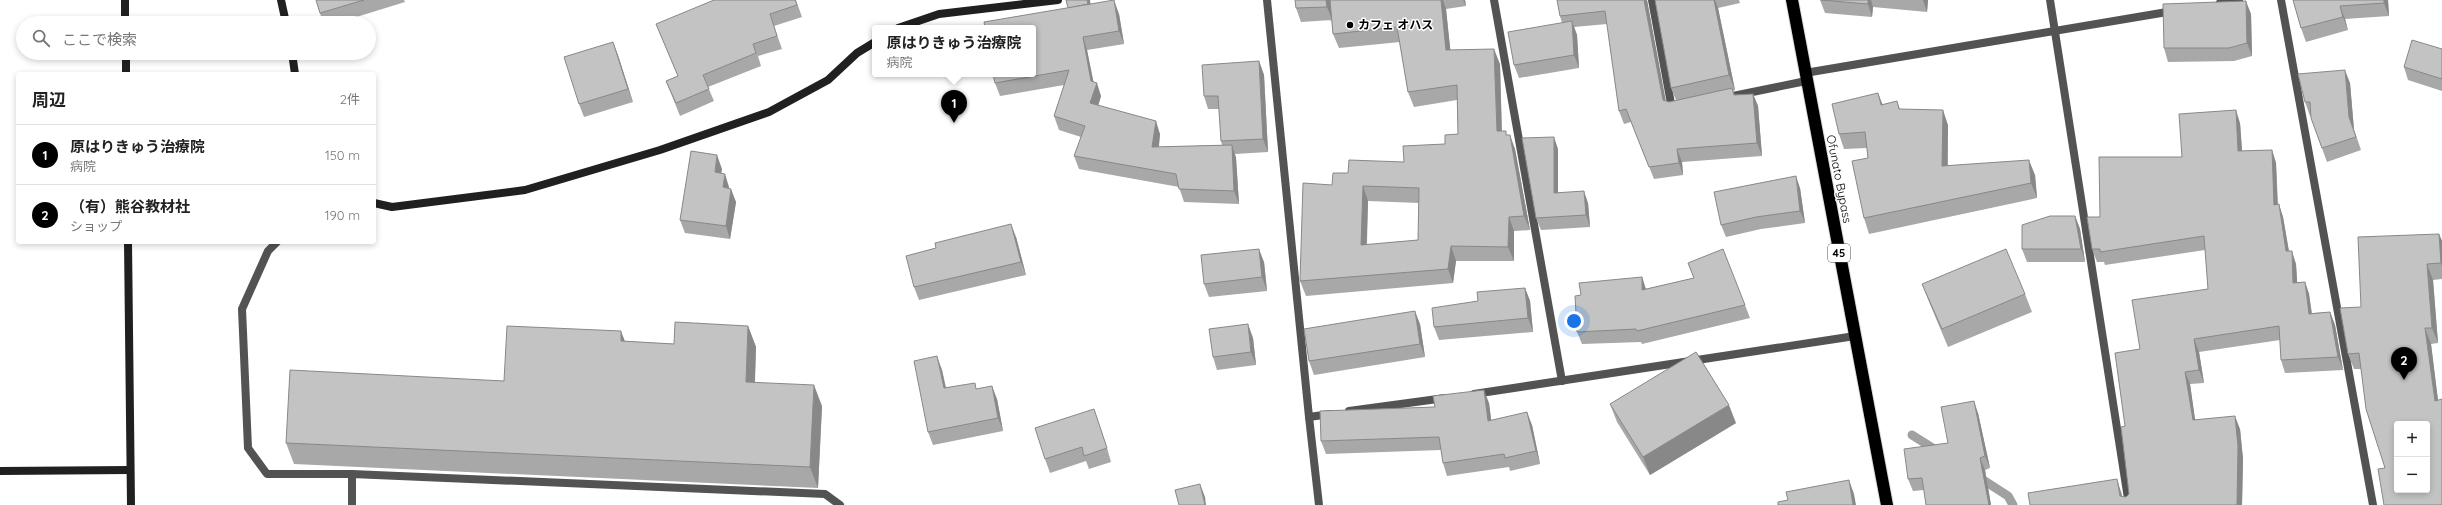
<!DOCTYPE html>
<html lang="ja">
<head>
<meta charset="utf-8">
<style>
	body { margin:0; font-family:Quicksand,"Noto Sans JP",sans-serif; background:#f6f6f6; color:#222 }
	.controls { position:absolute; right:12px; bottom:12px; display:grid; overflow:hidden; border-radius:4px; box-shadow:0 2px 6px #0003 }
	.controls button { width:36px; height:36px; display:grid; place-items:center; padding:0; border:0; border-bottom:1px solid #e0e0e0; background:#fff; color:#222; font:20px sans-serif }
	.you { position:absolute; left:1574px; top:321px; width:14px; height:14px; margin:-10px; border:3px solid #fff; border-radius:50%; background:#1a73e8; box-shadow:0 0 0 6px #1a73e833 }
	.badge { display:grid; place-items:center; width:26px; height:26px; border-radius:50%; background:#000; color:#fff; font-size:13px; font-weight:700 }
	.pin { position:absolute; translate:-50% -33px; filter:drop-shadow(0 1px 2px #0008) }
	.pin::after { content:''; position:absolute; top:21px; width:14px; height:12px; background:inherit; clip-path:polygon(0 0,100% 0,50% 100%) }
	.popup { position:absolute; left:872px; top:25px; width:164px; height:52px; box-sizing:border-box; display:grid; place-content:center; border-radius:4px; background:#fff; filter:drop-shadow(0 1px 3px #0005); font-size:13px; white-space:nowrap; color:#767676 }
	.popup b { font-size:15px; color:#222 }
	.popup::after { content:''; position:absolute; left:50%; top:100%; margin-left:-8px; border:8px solid transparent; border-top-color:#fff }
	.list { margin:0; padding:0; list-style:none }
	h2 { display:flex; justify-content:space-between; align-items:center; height:52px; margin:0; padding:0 16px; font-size:17px }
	h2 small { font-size:13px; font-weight:400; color:#767676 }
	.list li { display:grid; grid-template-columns:26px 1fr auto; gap:12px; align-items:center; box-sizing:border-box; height:60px; padding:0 16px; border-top:1px solid #e0e0e0 }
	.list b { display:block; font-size:15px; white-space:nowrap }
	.list p { margin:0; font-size:13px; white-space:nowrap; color:#767676 }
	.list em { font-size:13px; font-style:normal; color:#767676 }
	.icon { flex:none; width:22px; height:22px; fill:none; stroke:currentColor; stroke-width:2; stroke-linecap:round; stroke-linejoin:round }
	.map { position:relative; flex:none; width:2442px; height:505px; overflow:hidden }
	.search { position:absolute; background:#fff; box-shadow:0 2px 6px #0003; left:16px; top:16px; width:360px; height:44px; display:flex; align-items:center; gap:10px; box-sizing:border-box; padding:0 14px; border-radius:22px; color:#767676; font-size:15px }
	.panel { position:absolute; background:#fff; box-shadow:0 2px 6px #0003; left:16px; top:72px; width:360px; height:172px; border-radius:4px }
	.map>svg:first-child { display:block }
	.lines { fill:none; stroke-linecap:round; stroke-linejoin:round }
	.stream { stroke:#a1a1a1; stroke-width:9 }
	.highway-casing { stroke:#dbdbdb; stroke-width:14 }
	.lane { stroke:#535353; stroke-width:8 }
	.street { stroke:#535353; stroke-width:8 }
	.secondary { stroke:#202020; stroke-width:8 }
	.highway { stroke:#000; stroke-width:12 }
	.wall { fill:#a8a8a8; fill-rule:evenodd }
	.shaded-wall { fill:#888 }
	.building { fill:#c3c3c3; stroke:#888; fill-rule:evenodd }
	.poi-dot { fill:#000; stroke:#fff; stroke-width:1.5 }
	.labels { text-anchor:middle; stroke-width:3; stroke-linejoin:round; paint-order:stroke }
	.shield { fill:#fff; stroke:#4c4c4c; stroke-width:1 }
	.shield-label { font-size:11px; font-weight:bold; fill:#000 }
	.poi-label { font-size:12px; font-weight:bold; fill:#000; stroke:#fff; text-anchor:start }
	.street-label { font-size:12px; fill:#000; stroke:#fff }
</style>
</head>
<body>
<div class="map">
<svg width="2442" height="505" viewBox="0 0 2442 505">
	<rect width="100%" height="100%" fill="#fff"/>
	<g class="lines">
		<g class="stream">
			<polyline points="1912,435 1939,452"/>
			<polyline points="1977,476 2008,496 2013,505"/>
		</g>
		<g class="highway-casing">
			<polyline id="highway" points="1792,0 1887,505"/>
		</g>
		<g class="lane">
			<polyline points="277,242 268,251 242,309 248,448 267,474 352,474"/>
			<polyline points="352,505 352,474 825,494 840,505"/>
		</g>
		<g class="street">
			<polyline points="1267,0 1309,417 1330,414"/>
			<polyline points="1494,0 1562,381"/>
			<polyline points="1652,0 1672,109 1674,108"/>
			<polyline points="2050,0 2129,505"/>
			<polyline points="2281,0 2373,505"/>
			<polyline points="2220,3 2239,0"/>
			<polyline points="1805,73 2173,11"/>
			<polyline points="1733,96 1806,81"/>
			<polyline points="1474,394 1855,336"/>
			<polyline points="1349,411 1445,398"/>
			<polyline points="1309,417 1319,505"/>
		</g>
		<g class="secondary">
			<polyline points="125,0 125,23"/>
			<polyline points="281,0 286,23"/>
			<polyline points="898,28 939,14 1058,0"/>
			<polyline points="126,53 126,74"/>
			<polyline points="292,53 295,74"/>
			<polyline points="374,203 392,207 525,190 660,150 769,112 828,80 857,53 875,42"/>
			<polyline points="128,242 131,505"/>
			<polyline points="0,471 130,470"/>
		</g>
		<use href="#highway" class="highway"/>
	</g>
	<g class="wall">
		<polygon points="316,0 404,0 405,2 337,23 323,23"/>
		<polygon points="796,0 802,17 774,26 782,49 758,56 761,66 708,87 714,101 680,116 666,81 678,76 661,36 656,24"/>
		<polygon points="1066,0 1090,0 1090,4 1119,14 1124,44 1087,50 1093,82 1101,96 1098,106 1160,134 1159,147 1222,145 1221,141 1219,109 1208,109 1204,96 1259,61 1264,75 1268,152 1235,154 1236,158 1239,204 1184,202 1179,187 1079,169 1074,156 1081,137 1059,130 1054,116 1064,85 1000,96 995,83 1068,8"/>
		<path d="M 1295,0 L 1465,0 L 1466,6 L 1446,9 L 1450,50 L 1500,64 L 1502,131 L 1507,135 L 1515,149 L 1530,230 L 1514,231 L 1514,261 L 1456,261 L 1453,283 L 1306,296 L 1300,281 L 1332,185 L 1348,173 L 1404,162 L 1445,144 L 1458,134 L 1457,100 L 1414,107 L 1408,92 L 1400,42 L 1339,48 L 1333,34 L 1331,15 L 1332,20 L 1301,22 L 1296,8 ZM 1368,201 L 1419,203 L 1418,240 L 1367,245 Z"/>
		<polygon points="1557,0 1647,0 1665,101 1669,102 1676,100 1671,88 1655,0 1739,0 1740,3 1718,8 1735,90 1733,91 1735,95 1753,94 1758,106 1762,156 1682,162 1683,175 1654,179 1631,122 1624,124 1619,111 1607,24 1574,27 1577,35 1579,68 1519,78 1514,65 1562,23 1560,16"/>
		<polygon points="1820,0 1928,0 1927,12 1873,7 1872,17 1825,13"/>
		<polygon points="2293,0 2388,0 2389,16 2345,19 2348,30 2306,42 2301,28"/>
		<polygon points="2251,14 2252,56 2234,61 2168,62 2164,48"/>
		<polygon points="613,42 633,102 584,117 579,104"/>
		<polygon points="2442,49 2442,91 2408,80 2404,67"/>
		<polygon points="2350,83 2354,130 2361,150 2327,162 2311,118 2311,116 2310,116 2305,102"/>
		<polygon points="1897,101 1900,109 1948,125 1948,166 2035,175 2037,198 1869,234 1864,218 1868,158 1867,148 1844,149 1839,134 1882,105"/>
		<polygon points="2240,123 2242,151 2272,150 2276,163 2278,204 2283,217 2289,251 2296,264 2297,282 2305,282 2309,294 2312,313 2330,312 2335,325 2343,370 2285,373 2281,360 2280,340 2199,352 2204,383 2190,384 2195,420 2240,429 2243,459 2242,505 2030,505 2121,492 2122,496 2126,497 2129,494 2125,426 2140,349 2208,289 2205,250 2105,265 2104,262 2097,262 2092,249 2100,217 2182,157"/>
		<polygon points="1558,149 1558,193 1588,203 1590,227 1541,230 1536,218"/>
		<polygon points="722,169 721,173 729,187 729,189 736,202 730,239 685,233 680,220"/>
		<polygon points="1800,188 1805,223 1761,229 1726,237 1721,225"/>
		<polygon points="2075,216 2080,229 2085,262 2027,262 2022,249"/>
		<polygon points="2439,234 2442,241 2442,279 2433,280 2438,343 2431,344 2438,400 2385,468 2361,369 2354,369 2348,354 2361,307"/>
		<polygon points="1016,237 1026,275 919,300 914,287"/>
		<polygon points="1264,262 1267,291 1209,297 1204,284"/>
		<polygon points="1688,263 1745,305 1750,318 1642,344 1641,342 1582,344 1577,332 1581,295 1642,277 1646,289 1694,278"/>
		<polygon points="1922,284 2025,294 2032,312 1948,347 1929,302"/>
		<polygon points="1525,288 1530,301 1533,332 1439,340 1434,327 1478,301"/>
		<polygon points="1420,324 1425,357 1314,375 1309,361"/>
		<polygon points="748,326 756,347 755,383 822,406 818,488 294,464 286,443 504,381 625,341 674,344"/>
		<polygon points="1253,338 1256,365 1217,370 1213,357"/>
		<polygon points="942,370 946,387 977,389 997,399 1003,431 933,445 928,432"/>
		<polygon points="1489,403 1491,420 1532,425 1540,464 1510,471 1509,467 1447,476 1443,463 1441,450 1326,454 1321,441 1435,407"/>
		<polygon points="1610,404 1736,423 1650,475 1617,422"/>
		<polygon points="1978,413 1990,468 1985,470 1991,505 1926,505 1924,490 1913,491 1908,479 1948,443"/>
		<polygon points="1098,423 1111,462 1089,469 1086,461 1050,473 1045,459"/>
	</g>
	<g class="shaded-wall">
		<polygon points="1087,0 1090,0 1092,17 1088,4"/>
		<polygon points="1114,0 1119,14 1124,44 1119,31"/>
		<polygon points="1326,0 1331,0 1332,20 1327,7"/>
		<polygon points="1441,0 1443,0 1446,9 1452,65 1446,50"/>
		<polygon points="1463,0 1465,0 1466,6"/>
		<polygon points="1644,0 1647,0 1668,112 1663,100"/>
		<polygon points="1714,0 1715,0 1718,8 1735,90 1729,75"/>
		<polygon points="1868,0 1871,0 1873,7 1872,17 1868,4"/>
		<polygon points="1923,0 1928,0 1927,12"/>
		<polygon points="2384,0 2388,0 2389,16 2384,3"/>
		<polygon points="2246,1 2251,14 2252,56 2247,43"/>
		<polygon points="2340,6 2345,19 2348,30 2343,17"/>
		<polygon points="1572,21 1577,35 1579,68 1574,55"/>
		<polygon points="1083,37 1087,50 1095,89 1097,83 1101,96 1095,116 1090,103 1091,81"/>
		<polygon points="613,42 618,55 633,102 628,89"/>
		<polygon points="1494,49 1500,64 1502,146 1497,131"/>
		<polygon points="1259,61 1264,75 1268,152 1263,139"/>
		<polygon points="2345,70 2350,83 2354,130 2361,150 2349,117"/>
		<polygon points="1878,93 1884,108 1881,105"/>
		<polygon points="1753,94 1758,106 1762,156 1757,143"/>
		<polygon points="1943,110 1948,125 1947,181 1942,166"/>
		<polygon points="2236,110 2240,123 2243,164 2238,151"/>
		<polygon points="1156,121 1160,134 1157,161 1152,147"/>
		<polygon points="1510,135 1515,149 1530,230 1524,216"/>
		<polygon points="1554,137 1558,149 1558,205 1554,193"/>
		<polygon points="1232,145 1236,158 1239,204 1234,191"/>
		<polygon points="1677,149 1682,162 1683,175 1679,163"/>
		<polygon points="2272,150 2276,163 2278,218 2274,205"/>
		<polygon points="717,155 722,169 719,186 715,172"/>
		<polygon points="2029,160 2035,175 2037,198 2031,183"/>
		<polygon points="725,174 729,187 727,201 723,187"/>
		<polygon points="1796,176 1800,188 1805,223 1800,211"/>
		<polygon points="1363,186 1368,201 1366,260 1361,245"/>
		<polygon points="731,189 736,202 730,239 726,226"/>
		<polygon points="1584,191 1588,203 1590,227 1586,215"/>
		<polygon points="2279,204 2283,217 2291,264 2286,251"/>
		<polygon points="2075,216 2080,229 2085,262 2081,249"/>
		<polygon points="1509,217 1514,231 1514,261 1508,247"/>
		<polygon points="1011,224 1016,237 1026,275 1021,262"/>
		<polygon points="2439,234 2442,241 2442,267 2441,263"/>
		<polygon points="1451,246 1456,261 1453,283 1448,269"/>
		<polygon points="1259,249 1264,262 1267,291 1262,277"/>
		<polygon points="2292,251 2296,264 2298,296 2293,283"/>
		<polygon points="2427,264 2433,280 2438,343 2432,328"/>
		<polygon points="1642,277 1646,290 1642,290"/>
		<polygon points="2305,282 2309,294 2313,326 2309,314"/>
		<polygon points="1525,288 1530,301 1533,332 1528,318"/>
		<polygon points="1415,311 1420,324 1425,357 1420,344"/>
		<polygon points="2330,312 2335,325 2343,370 2338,357"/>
		<polygon points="1248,324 1253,338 1256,365 1251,352"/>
		<polygon points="748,326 756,347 754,403 746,382"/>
		<polygon points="2425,328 2431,344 2440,417 2435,401"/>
		<polygon points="621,331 629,352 621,341"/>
		<polygon points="2194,339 2199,352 2204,383 2199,370"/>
		<polygon points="937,356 942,370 948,401 944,388"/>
		<polygon points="2185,372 2190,384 2197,433 2193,420"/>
		<polygon points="814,385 822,406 818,488 810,467"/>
		<polygon points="992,386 997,399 1003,431 998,418"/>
		<polygon points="1484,390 1489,403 1493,434 1488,421"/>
		<polygon points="1974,401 1978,413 1990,468 1985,456"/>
		<polygon points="1729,405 1736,423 1650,475 1643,457"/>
		<polygon points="1094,409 1098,423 1111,462 1107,448"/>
		<polygon points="1527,412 1532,425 1540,464 1536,451"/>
		<polygon points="2235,416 2240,429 2243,459 2242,505 2237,505"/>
		<polygon points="1980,458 1985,470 1991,505 1989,505"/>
		<polygon points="2117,479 2121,492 2124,505 2120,496"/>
		<polygon points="1849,480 1854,494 1856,505 1853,505"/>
		<polygon points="1200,484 1205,497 1206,505 1205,505"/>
	</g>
	<g class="building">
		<polygon points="316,0 364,0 320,13"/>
		<polygon points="714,0 795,0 797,5 770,14 777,36 753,44 756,53 703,75 709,89 676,103 666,81 678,76 656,24"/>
		<polygon points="1066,0 1087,0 1088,4 1068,8"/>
		<polygon points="1114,0 1119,31 1083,37 1091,81 1097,83 1090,103 1156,121 1152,147 1232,145 1234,191 1179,189 1176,174 1074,156 1085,126 1054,116 1069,70 995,83 993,74 1033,74 1033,28 985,28 984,22"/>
		<polygon points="1295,0 1326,0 1327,7 1296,8"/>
		<path d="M 1330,0 L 1441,0 L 1446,50 L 1494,49 L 1497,131 L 1506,131 L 1506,135 L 1510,135 L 1524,216 L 1509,217 L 1508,247 L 1451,246 L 1448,269 L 1300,281 L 1303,183 L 1332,185 L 1333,173 L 1348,173 L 1349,160 L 1404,162 L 1403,146 L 1445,144 L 1445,135 L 1458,134 L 1457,85 L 1408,92 L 1397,27 L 1333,34 ZM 1363,186 L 1419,188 L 1418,240 L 1361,245 Z"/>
		<polygon points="1557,0 1644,0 1663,100 1669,102 1732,88 1734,95 1753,94 1757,143 1677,149 1679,163 1649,167 1626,109 1619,111 1605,11 1560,16"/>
		<polygon points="1655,0 1714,0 1729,75 1671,88"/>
		<polygon points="1821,0 1868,0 1868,4"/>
		<polygon points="2293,0 2384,0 2384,3 2340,6 2343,17 2301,28"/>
		<polygon points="2246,1 2247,43 2229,48 2164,48 2163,4"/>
		<polygon points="1572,21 1574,55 1514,65 1508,32"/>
		<polygon points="2412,40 2442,49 2442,79 2404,67"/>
		<polygon points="613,42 628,89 579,104 564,57"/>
		<polygon points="1259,61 1263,139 1221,141 1218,96 1204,96 1202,65"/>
		<polygon points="2345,70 2349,117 2356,137 2322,148 2311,118 2310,102 2305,102 2298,74"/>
		<polygon points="1878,93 1881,105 1897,101 1899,109 1943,110 1942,166 2029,160 2031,183 1864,218 1852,161 1868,158 1865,132 1839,134 1832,104"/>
		<polygon points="2236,110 2238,151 2272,150 2274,205 2279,204 2286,251 2292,251 2293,283 2305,282 2309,314 2330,312 2338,357 2281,360 2279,326 2194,339 2199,370 2185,372 2193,420 2235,416 2238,446 2237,505 2030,505 2028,493 2117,479 2120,496 2126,497 2129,494 2121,427 2125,426 2115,353 2140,349 2132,300 2208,289 2204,236 2100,252 2100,249 2092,249 2087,217 2100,217 2099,157 2182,157 2179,114"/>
		<polygon points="1554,137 1554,193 1584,191 1586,215 1536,218 1522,138"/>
		<polygon points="691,151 717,155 715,172 725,174 723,187 731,189 726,226 680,220"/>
		<polygon points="1796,176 1800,211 1756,217 1721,225 1714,192"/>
		<polygon points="2050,216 2075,216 2081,249 2022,249 2022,225"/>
		<polygon points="1011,224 1021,262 914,287 906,256 936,248 935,243"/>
		<path d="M 2439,234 L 2441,263 L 2427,264 L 2432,328 L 2425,328 L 2435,401 L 2442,399 L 2442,505 L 2384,505 L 2378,469 L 2385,468 L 2366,409 L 2359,353 L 2348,354 L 2340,308 L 2361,307 L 2358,237 ZM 2397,424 L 2427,424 L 2427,490 L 2397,490 Z"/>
		<polygon points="1259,249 1262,277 1204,284 1201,255"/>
		<polygon points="1723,249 1745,305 1637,331 1636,329 1577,332 1575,296 1581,295 1579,283 1642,277 1642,290 1694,278 1688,263"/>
		<polygon points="2006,249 2025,294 1942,329 1922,284"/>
		<polygon points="1525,288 1528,318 1434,327 1432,308 1478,301 1477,292"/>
		<polygon points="1415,311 1420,344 1309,361 1304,329"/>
		<polygon points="675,322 748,326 746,382 814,385 810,467 286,443 290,370 504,381 507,326 621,331 621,341 674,344"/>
		<polygon points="1248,324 1251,352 1213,357 1209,329"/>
		<polygon points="1696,352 1729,405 1643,457 1610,404"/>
		<polygon points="937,356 944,388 975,383 976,389 992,386 998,418 928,432 914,361"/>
		<polygon points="1484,390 1488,421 1527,412 1536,451 1505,458 1504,454 1443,463 1439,437 1321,441 1320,411 1435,407 1433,396"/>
		<polygon points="1974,401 1985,456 1980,458 1989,505 1926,505 1922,478 1908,479 1904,449 1948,443 1941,407"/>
		<polygon points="1094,409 1107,448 1084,456 1082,447 1045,459 1035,428"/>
		<polygon points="1849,480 1853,505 1778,505 1778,502 1788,500 1786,492"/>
		<polygon points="1200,484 1205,505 1179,505 1175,490"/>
	</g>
	<circle class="poi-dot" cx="1350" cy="25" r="4"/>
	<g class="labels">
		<rect class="shield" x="1828" y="244" width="22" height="18" rx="3"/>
		<g class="shield-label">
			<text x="1839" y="257">45</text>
		</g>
		<g class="poi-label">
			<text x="1358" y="29">カフェ オハス</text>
		</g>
		<g class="street-label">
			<text transform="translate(1839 179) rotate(79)" y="4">Ofunato Bypass</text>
		</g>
	</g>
</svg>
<div class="controls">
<button>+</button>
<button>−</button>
</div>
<div class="you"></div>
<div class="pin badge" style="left:954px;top:123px">1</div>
<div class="popup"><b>原はりきゅう治療院</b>病院</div>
<div class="pin badge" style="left:2404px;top:380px">2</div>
<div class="search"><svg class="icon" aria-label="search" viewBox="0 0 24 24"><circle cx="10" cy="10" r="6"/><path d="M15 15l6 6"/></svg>ここで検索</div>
<section class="panel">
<h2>周辺<small>2件</small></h2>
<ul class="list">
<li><span class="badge">1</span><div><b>原はりきゅう治療院</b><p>病院</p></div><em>150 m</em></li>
<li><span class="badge">2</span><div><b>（有）熊谷教材社</b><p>ショップ</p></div><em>190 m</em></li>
</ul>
</section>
</div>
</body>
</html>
